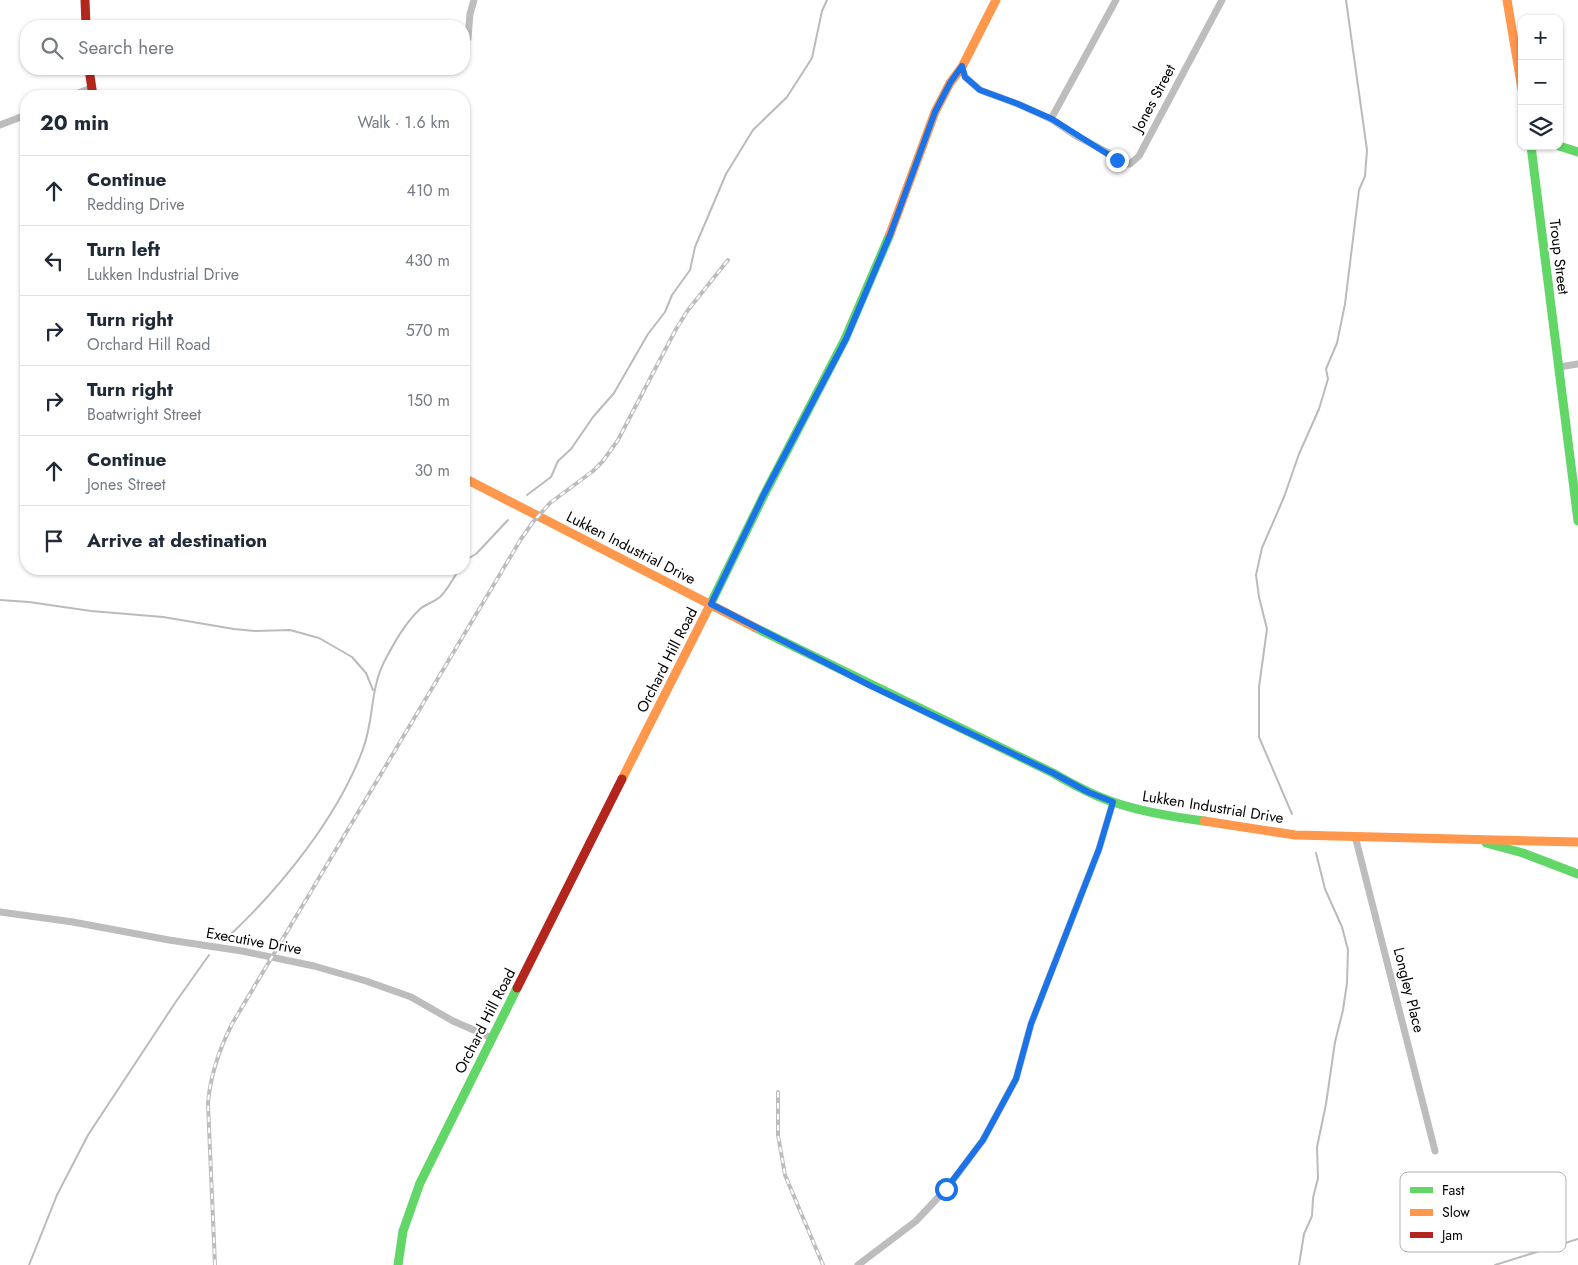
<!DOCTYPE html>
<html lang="en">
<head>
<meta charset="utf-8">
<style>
	body { margin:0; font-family:Jost,sans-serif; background:#f2f2f3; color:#1f2937 }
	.controls { position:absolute; right:15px; top:15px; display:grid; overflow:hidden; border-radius:10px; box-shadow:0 1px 4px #0004 }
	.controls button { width:45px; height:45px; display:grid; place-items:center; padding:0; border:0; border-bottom:1px solid #e0e1e3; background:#fff; color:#1f2937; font:25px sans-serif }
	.stop { position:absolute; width:15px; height:15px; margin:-11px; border:4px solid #1a73e8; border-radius:50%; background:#fff }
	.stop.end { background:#1a73e8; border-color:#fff; box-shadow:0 1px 5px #0008 }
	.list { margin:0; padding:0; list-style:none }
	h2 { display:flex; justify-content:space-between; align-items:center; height:65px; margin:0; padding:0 20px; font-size:21px }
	h2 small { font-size:16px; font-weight:400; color:#747a83 }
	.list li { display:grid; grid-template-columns:32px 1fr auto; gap:15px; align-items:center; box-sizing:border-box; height:70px; padding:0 20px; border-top:1px solid #e0e1e3 }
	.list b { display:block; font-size:19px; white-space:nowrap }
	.list p { margin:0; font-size:16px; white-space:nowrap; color:#747a83 }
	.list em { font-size:16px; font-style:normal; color:#747a83 }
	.icon { flex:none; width:28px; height:28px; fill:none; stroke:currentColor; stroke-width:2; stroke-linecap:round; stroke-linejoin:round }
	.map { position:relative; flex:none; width:1578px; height:1265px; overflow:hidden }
	.search { position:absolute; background:#fff; box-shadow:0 1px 4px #0004; left:20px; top:20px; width:450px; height:55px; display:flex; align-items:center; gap:12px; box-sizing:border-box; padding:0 18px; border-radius:20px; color:#747a83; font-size:19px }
	.panel { position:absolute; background:#fff; box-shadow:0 1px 4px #0004; left:20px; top:90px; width:450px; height:485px; border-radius:20px }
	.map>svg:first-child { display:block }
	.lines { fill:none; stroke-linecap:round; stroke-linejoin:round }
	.stream { stroke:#bbb; stroke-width:2 }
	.street { stroke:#bdbdbd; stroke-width:7 }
	.fast { stroke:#63d668; stroke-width:9 }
	.slow { stroke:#ff974d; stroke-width:9 }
	.jam { stroke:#b3261e; stroke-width:9 }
	.rail-casing { stroke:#bdbdbd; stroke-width:4 }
	.rail { stroke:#fff; stroke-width:2; stroke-dasharray:5.5; stroke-linecap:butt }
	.route { stroke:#1a73e8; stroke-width:6 }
	.labels { text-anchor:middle; stroke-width:4; stroke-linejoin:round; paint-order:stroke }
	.street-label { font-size:15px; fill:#000; stroke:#fff }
	.key { fill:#fff; stroke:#b2b2b2; stroke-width:1 }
	.key-label { font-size:14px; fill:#000 }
</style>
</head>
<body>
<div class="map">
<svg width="1578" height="1265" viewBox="0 0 1578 1265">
	<rect width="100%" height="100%" fill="#fff"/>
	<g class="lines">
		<g class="stream">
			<polyline points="527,495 551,477 558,461 571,449 593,417 614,393 648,334 665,312 672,295 690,270 695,247 726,174 753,130 787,97 812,58 822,11 827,0"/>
			<polyline points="464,561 476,554 508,520"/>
			<polyline points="0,600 29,602 91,611 163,617 234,629 255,631 290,630 319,638 352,657 366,673 373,690"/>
			<polyline points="1292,814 1259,737 1259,687 1267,629 1259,597 1256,575 1262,548 1284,497 1299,454 1319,409 1328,379 1326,369 1337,343 1345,304 1359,190 1365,176 1367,150 1346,0"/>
			<path d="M 229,936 C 281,887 338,817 363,749 C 374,720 370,690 384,662 C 394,643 405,623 420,609 C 426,604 434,602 440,597 C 448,589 454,578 459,569"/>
			<polyline points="29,1265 57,1195 88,1135 175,1003 209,955"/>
			<polyline points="1299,1265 1304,1234 1312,1216 1313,1198 1318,1178 1317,1147 1326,1104 1335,1042 1343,1010 1347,983 1348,950 1342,927 1325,889 1316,853"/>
			<polyline points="1495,1265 1578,1239"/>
		</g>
		<g class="street">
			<polyline points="468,38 470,14 474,0"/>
			<polyline points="962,67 965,77 980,90 1018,104 1051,119 1078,137 1109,153 1124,164 1130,164 1139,156 1222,0"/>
			<polyline points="71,96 91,88"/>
			<polyline points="1051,119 1116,0"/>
			<polyline points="0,125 26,115"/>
			<polyline points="1559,367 1578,364"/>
			<polyline points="1355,836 1435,1151"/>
			<polyline points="0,912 73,922 169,940 242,951 314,966 366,981 411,997 453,1021 492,1038"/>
			<polyline points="858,1265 916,1221 948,1187 983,1140 1016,1079 1031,1024 1099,849 1113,802"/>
		</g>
		<g class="fast">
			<polyline points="1531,146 1578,521"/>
			<polyline points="1559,146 1578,152"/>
			<polyline points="710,605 764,495 845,339 890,234"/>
			<path d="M 756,628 L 1053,773 C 1072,784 1092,795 1113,802 C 1142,812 1173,817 1204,821"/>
			<polyline points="1486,843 1523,853 1578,874"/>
			<polyline points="398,1265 403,1231 420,1183 517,988"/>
		</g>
		<g class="slow">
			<polyline points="1507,0 1522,89"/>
			<polyline points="890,234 935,112 950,83 962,67 996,0"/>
			<polyline points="464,478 756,628"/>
			<polyline points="622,779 710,605"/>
			<polyline points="1204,821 1295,835 1578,842"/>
		</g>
		<g class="jam">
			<polyline points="85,0 86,26"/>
			<polyline points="89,69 93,96"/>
			<polyline points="517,988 622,779"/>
		</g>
		<g class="rail-casing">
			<g id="rail">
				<polyline points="778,1092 778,1135 785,1175 823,1265"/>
				<path d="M 215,1265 L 208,1104 C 210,1075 219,1050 232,1024 L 521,539 L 533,522 L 550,503 L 593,471 L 603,461 L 618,440 L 676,329 L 688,310 L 728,260"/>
			</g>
		</g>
		<use href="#rail" class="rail"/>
	</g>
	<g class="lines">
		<polyline class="route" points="946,1189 983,1140 1016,1079 1031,1024 1099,849 1113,802 1088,792 1053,773 871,686 711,604 764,494 846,339 890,235 935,112 950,83 962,66 965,77 980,90 1018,104 1052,119 1117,160"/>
	</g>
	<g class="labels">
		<g class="street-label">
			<text transform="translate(1154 98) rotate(-62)" y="5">Jones Street</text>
			<text transform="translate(1559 257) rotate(83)" y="5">Troup Street</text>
			<text transform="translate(631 548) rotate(27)" y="5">Lukken Industrial Drive</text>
			<text transform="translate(667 660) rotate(-63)" y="5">Orchard Hill Road</text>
			<text transform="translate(1213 807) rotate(9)" y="5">Lukken Industrial Drive</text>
			<text transform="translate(254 941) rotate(10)" y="5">Executive Drive</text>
			<text transform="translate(1409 990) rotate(76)" y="5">Longley Place</text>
			<text transform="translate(485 1021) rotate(-63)" y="5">Orchard Hill Road</text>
		</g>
	</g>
	<rect x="1400" y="1172" width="166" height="80" rx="8" class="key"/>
	<rect x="1410" y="1187" width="23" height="6" fill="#63d668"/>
	<rect x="1410" y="1209" width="23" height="7" fill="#ff974d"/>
	<rect x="1410" y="1232" width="23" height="6" fill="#b3261e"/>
	<g class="key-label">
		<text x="1442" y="1195">Fast</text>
		<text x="1442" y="1217">Slow</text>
		<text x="1442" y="1240">Jam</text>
	</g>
</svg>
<div class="controls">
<button>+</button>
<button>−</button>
<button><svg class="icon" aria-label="layers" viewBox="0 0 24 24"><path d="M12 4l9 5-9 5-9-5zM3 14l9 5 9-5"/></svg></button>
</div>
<div class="stop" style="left:946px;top:1189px"></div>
<div class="stop end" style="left:1117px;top:160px"></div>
<div class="search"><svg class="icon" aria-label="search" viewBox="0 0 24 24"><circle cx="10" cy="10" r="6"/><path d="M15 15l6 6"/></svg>Search here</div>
<section class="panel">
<h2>20 min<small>Walk · 1.6 km</small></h2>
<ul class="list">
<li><svg class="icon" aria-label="ahead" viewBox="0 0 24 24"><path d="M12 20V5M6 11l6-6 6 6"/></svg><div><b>Continue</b><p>Redding Drive</p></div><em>410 m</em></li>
<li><svg class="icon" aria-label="left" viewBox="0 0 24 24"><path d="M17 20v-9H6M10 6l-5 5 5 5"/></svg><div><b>Turn left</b><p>Lukken Industrial Drive</p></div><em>430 m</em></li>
<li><svg class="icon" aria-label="right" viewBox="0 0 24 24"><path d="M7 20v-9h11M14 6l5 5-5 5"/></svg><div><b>Turn right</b><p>Orchard Hill Road</p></div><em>570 m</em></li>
<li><svg class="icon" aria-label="right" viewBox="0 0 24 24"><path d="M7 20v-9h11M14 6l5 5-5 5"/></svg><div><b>Turn right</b><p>Boatwright Street</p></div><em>150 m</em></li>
<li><svg class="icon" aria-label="ahead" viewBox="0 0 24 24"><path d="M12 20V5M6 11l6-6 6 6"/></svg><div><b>Continue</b><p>Jones Street</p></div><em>30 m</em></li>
<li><svg class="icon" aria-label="arrive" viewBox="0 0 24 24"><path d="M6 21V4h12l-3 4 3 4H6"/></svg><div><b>Arrive at destination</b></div></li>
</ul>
</section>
</div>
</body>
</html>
